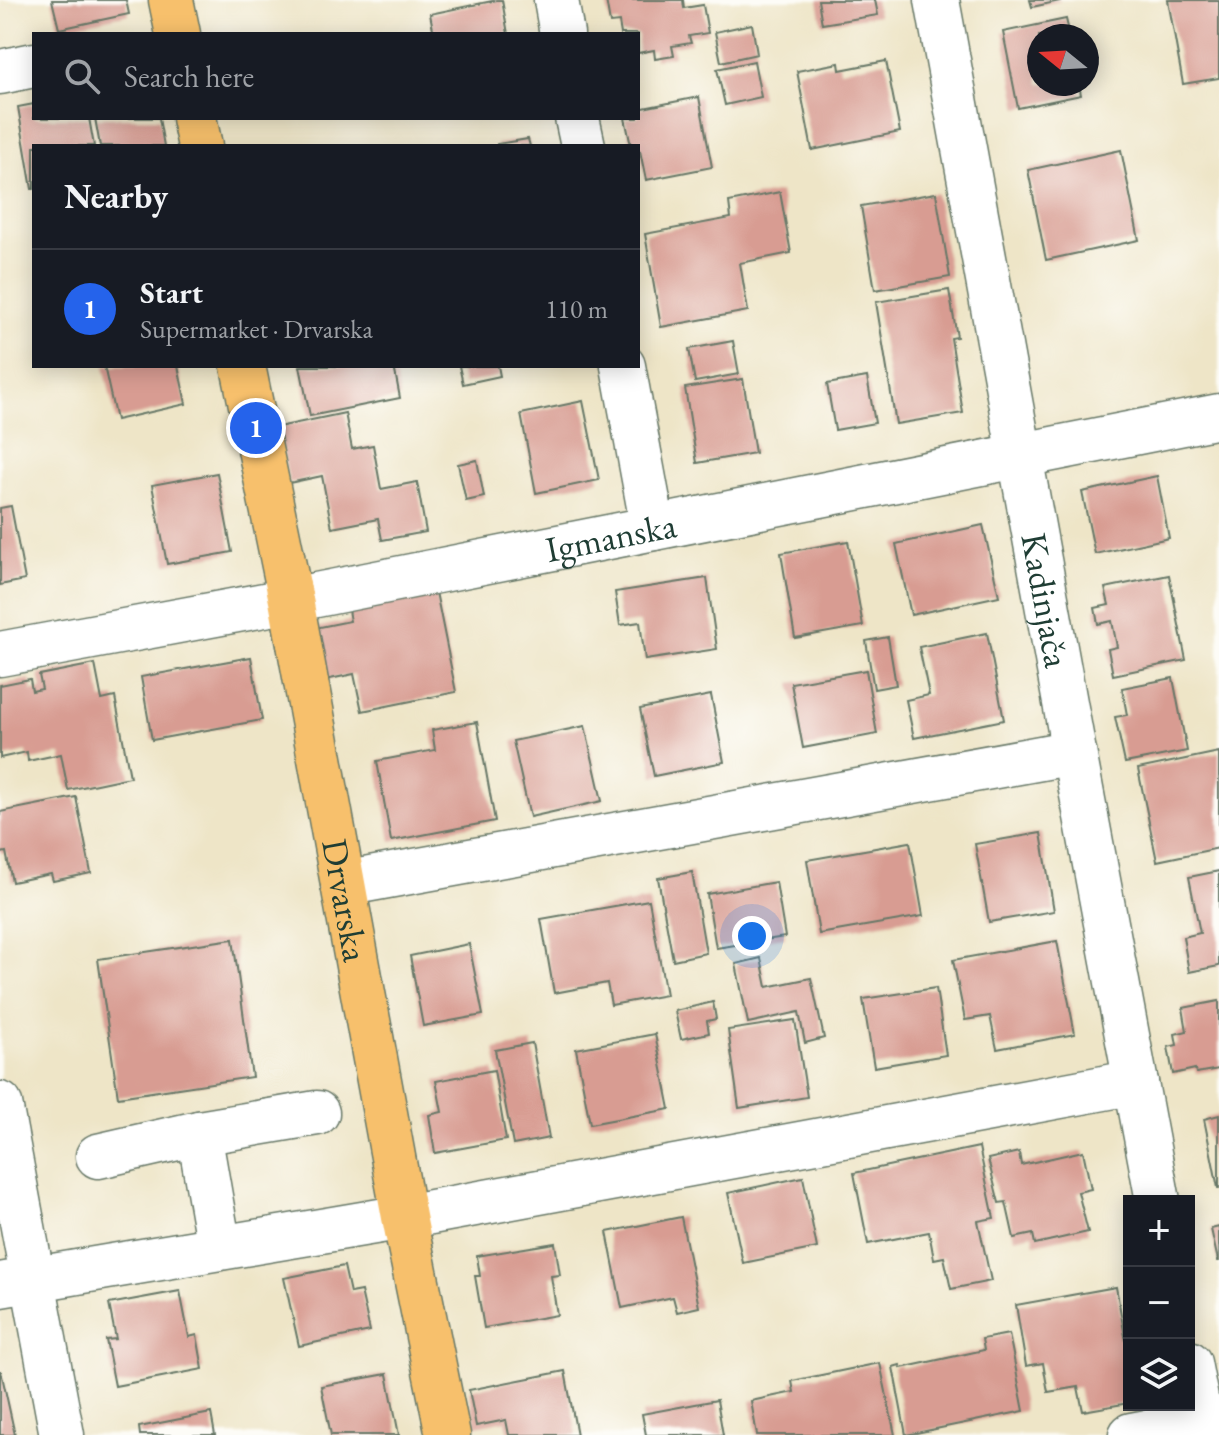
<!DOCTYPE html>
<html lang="en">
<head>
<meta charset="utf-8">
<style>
	body { margin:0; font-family:"EB Garamond",serif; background:#242831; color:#f1f3f6 }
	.controls { position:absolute; right:24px; bottom:24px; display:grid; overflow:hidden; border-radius:0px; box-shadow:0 4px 20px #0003 }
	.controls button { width:72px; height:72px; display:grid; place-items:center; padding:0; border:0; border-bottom:2px solid #363941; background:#171b24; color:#f1f3f6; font:40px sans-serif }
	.compass { position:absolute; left:1027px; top:24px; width:72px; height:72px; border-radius:50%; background:#171b24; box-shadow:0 4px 20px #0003; rotate:288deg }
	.you { position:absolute; left:752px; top:936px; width:28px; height:28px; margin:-20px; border:6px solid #fff; border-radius:50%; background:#1a73e8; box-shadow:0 0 0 12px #1a73e833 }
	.badge { display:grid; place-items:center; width:52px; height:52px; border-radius:50%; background:#2563eb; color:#fff; font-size:26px; font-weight:700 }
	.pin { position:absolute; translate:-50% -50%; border:4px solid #fff; box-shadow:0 2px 8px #0006 }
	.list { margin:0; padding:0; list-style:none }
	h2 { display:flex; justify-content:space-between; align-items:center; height:104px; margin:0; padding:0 32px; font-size:34px }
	h2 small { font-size:26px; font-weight:400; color:#9ea1a6 }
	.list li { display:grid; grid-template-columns:52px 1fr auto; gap:24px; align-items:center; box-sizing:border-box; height:120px; padding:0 32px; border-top:2px solid #363941 }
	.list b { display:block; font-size:30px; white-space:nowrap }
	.list p { margin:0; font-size:26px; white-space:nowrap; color:#9ea1a6 }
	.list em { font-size:26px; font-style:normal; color:#9ea1a6 }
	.icon { flex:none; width:44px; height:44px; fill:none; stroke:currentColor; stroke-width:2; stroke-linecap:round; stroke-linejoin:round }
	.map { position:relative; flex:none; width:1219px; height:1435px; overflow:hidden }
	.search { position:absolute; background:#171b24; box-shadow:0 4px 20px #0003; left:32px; top:32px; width:608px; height:88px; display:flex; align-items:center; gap:20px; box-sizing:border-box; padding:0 28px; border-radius:0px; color:#9ea1a6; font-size:30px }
	.panel { position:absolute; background:#171b24; box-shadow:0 4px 20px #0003; left:32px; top:144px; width:608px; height:224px; border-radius:0px }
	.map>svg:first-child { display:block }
	.building { fill:#d89c92 }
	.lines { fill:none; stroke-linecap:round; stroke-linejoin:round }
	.minor-casing { stroke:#677867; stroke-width:47 }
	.major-casing { stroke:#677867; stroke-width:47 }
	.minor { stroke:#fff; stroke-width:44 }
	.major { stroke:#f7c06c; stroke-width:44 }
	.labels { text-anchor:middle; stroke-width:6; stroke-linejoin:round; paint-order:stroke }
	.street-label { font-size:36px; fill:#1f3d34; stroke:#fdfcf7 }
</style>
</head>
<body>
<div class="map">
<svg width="1219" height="1435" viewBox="0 0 1219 1435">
	<rect width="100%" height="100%" fill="#fdfcf7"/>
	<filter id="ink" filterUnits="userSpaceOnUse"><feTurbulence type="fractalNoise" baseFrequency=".0125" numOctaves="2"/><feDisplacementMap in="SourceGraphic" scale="16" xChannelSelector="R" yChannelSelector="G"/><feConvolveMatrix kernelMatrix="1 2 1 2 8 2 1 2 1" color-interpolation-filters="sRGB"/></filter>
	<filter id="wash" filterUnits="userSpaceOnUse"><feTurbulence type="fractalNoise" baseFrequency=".006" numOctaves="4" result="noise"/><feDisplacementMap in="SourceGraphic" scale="32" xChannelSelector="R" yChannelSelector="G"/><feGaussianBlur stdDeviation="1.8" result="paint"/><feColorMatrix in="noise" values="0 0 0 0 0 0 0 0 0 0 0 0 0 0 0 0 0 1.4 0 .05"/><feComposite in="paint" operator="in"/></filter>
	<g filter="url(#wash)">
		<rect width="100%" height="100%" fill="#eee5c7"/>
		<g id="blocks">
			<g class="building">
				<polygon points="52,0 126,0 129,14 59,29"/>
				<polygon points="497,0 502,0 508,34 434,34 430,14"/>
				<polygon points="606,0 683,0 684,8 703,5 708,33 689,36 691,43 672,46 674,56 655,59 654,50 638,53 638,34 621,34 619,22 610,23"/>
				<polygon points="818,0 875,0 878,15 822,24"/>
				<polygon points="1030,0 1060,0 1060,1 1032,7"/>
				<polygon points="1168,0 1219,0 1219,78 1183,84"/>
				<polygon points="1066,19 1070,36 1039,36 1039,84 1079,84 1081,95 1018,108 1003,32"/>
				<polygon points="752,24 757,54 721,62 715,32"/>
				<polygon points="754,61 761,97 725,105 717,69"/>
				<polygon points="886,61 900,132 812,150 797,71 839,63 840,70"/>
				<polygon points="699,97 712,167 646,180 640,151 638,151 638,146 631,146 625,118 638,118 638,109"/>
				<polygon points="34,104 34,118 89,118 94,146 34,146 34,189 32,189 18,107"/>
				<polygon points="95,118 159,118 164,146 100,146"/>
				<polygon points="528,139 530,146 497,146 497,144"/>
				<polygon points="1121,150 1139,240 1046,260 1028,170"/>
				<polygon points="780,192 791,253 740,263 748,311 661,327 645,234 731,218 729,202"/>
				<polygon points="936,193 950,277 875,290 861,206"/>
				<polygon points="949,290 957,337 951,338 963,413 896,424 876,302"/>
				<polygon points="733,341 739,374 695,382 689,349"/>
				<polygon points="104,366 178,366 186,404 116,420"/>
				<polygon points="300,366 394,366 400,398 310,416"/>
				<polygon points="459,366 498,366 500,376 463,384"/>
				<polygon points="867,377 875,423 835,430 827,384"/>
				<polygon points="743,379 755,453 697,463 685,388"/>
				<polygon points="583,401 599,480 536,493 521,414"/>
				<polygon points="345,413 352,449 373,445 381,489 417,482 426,532 382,540 378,519 332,528 322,476 289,483 278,427"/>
				<polygon points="477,460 484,497 466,501 458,464"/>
				<polygon points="217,473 232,552 167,564 152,485"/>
				<polygon points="1157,476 1169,538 1095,554 1082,492"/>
				<polygon points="11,506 25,580 0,585 0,508"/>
				<polygon points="983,525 999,596 911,615 896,544"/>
				<polygon points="848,541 863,626 795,638 781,553"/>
				<polygon points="1169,575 1186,660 1113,675 1108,649 1117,647 1112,621 1098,624 1095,608 1109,605 1105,588"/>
				<polygon points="707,578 717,649 645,660 640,622 620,625 615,592"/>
				<polygon points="436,592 456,692 362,711 354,674 325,680 315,628 350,621 348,610"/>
				<polygon points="987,633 1004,720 914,738 906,700 929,695 919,647"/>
				<polygon points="888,637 896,685 874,689 866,641"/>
				<polygon points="251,657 262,720 152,740 141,677"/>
				<polygon points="95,664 102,700 115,697 130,777 68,790 61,754 28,761 27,752 0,758 0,685 30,679 32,691 42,689 39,675"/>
				<polygon points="866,670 877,734 803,748 791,683"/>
				<polygon points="1173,678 1187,751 1125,763 1115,717 1127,715 1122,688"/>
				<polygon points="711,695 724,762 654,776 640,709"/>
				<polygon points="477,722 495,821 391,841 377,761 435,750 432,730"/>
				<polygon points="585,726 602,801 530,817 513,741"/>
				<polygon points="1219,752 1219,848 1157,861 1138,769"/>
				<polygon points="76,797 91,873 53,881 51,874 12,882 6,852 1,853 0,850 0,812"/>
				<polygon points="1041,833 1054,911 989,922 975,844"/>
				<polygon points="910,842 923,916 819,934 807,860"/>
				<polygon points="1219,871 1219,966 1189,972 1183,937 1200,933 1189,877"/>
				<polygon points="692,872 706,953 673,960 658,878"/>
				<polygon points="776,882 785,937 716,948 707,894"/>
				<polygon points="649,900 666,995 611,1005 607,983 554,993 541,919"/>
				<polygon points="233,939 252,1077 118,1097 98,959"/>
				<polygon points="1057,941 1075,1034 997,1049 990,1016 965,1020 953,960"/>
				<polygon points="469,944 483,1015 423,1026 410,956"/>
				<polygon points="761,958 767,987 811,978 824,1038 805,1043 799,1012 748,1023 736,964"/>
				<polygon points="936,988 946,1055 874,1067 863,999"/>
				<polygon points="1219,1001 1219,1069 1196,1073 1195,1069 1173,1074 1168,1047 1177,1045 1175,1034 1187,1031 1183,1008"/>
				<polygon points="713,1002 716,1019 707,1021 709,1033 681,1039 675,1011"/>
				<polygon points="795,1020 807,1097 739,1108 728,1030"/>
				<polygon points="655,1034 670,1109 590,1124 576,1049"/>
				<polygon points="532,1043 549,1138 513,1145 495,1050"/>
				<polygon points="494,1070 506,1140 435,1153 429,1115 442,1112 436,1081"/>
				<polygon points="1219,1115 1219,1188 1218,1188 1204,1119"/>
				<polygon points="979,1147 994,1218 978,1221 991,1281 951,1289 944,1257 934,1259 929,1232 868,1244 854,1173"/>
				<polygon points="1083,1151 1091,1189 1078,1192 1088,1232 1035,1244 1033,1234 1014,1238 1006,1202 999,1203 988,1159 1019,1152 1021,1165"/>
				<polygon points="803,1177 817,1248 743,1263 728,1193"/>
				<polygon points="681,1217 699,1307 677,1312 673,1297 622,1308 607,1232"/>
				<polygon points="1219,1227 1219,1261 1218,1261 1211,1229"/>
				<polygon points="555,1243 560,1275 551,1276 557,1315 484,1328 475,1276 480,1276 477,1256"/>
				<polygon points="344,1266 350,1293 361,1291 370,1331 299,1346 284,1278"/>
				<polygon points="1116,1287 1129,1358 1129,1403 1083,1411 1078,1387 1048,1392 1043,1363 1026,1366 1016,1305"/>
				<polygon points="180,1291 189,1337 197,1335 203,1369 115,1386 106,1340 116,1339 109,1304"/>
				<polygon points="1009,1334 1024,1411 906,1435 893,1367 900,1365 901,1368 984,1350 982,1339"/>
				<polygon points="880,1363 895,1435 757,1435 751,1401 794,1392 792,1381"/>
				<polygon points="0,1371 1,1371 15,1435 0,1435"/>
				<polygon points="565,1371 577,1435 509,1435 506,1420 476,1426 469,1390"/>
				<polygon points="387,1374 399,1435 331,1435 321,1386"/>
				<polygon points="717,1400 723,1435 646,1435 642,1414"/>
				<polygon points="211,1413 215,1435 140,1435 139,1427"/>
			</g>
		</g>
	</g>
	<g filter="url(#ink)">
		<use href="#blocks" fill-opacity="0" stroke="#677867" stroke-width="2"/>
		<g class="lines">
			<g class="minor-casing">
				<g id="minor">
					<polyline points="556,0 562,34"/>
					<path id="s1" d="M 937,0 L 1074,752 L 1158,1201"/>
					<polyline points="0,72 34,65"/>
					<polyline points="577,118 583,146"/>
					<polyline points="623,366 653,528"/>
					<path id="s2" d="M 0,654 L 291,600 L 1219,416"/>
					<polyline points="343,884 1074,752"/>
					<polyline points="0,1104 62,1435"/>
					<polyline points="199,1133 219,1248"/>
					<polyline points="98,1156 199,1133 317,1113"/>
					<polyline points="0,1285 404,1217 1136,1082"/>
					<polyline points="1189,1363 1203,1435"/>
					<polyline points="1131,1435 1219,1418"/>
				</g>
			</g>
			<g class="major-casing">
				<g id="major">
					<polyline points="171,0 178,34"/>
					<polyline points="194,118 200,146"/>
					<path id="s3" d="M 243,366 L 291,600 L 404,1217 L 448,1435"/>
				</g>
			</g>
			<use href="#minor" class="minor"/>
			<use href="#major" class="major"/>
		</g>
	</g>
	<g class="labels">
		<g class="street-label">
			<text dy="13" stroke="none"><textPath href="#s2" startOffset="622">Igmanska</textPath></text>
			<text dy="13" stroke="none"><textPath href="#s1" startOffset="610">Kadinjača</textPath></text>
			<text dy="13" stroke="none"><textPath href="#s3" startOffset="544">Drvarska</textPath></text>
		</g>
	</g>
</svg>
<div class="controls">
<button>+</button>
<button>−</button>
<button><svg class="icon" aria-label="layers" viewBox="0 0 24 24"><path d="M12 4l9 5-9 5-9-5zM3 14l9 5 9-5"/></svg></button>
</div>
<svg class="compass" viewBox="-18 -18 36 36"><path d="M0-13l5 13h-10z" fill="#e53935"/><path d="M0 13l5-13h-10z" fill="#9ea1a6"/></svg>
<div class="you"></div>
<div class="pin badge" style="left:256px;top:428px">1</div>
<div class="search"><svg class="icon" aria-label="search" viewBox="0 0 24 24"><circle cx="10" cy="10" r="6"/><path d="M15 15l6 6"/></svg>Search here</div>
<section class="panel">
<h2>Nearby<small></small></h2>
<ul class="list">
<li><span class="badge">1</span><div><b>Start</b><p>Supermarket · Drvarska</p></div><em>110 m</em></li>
</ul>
</section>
</div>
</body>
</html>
